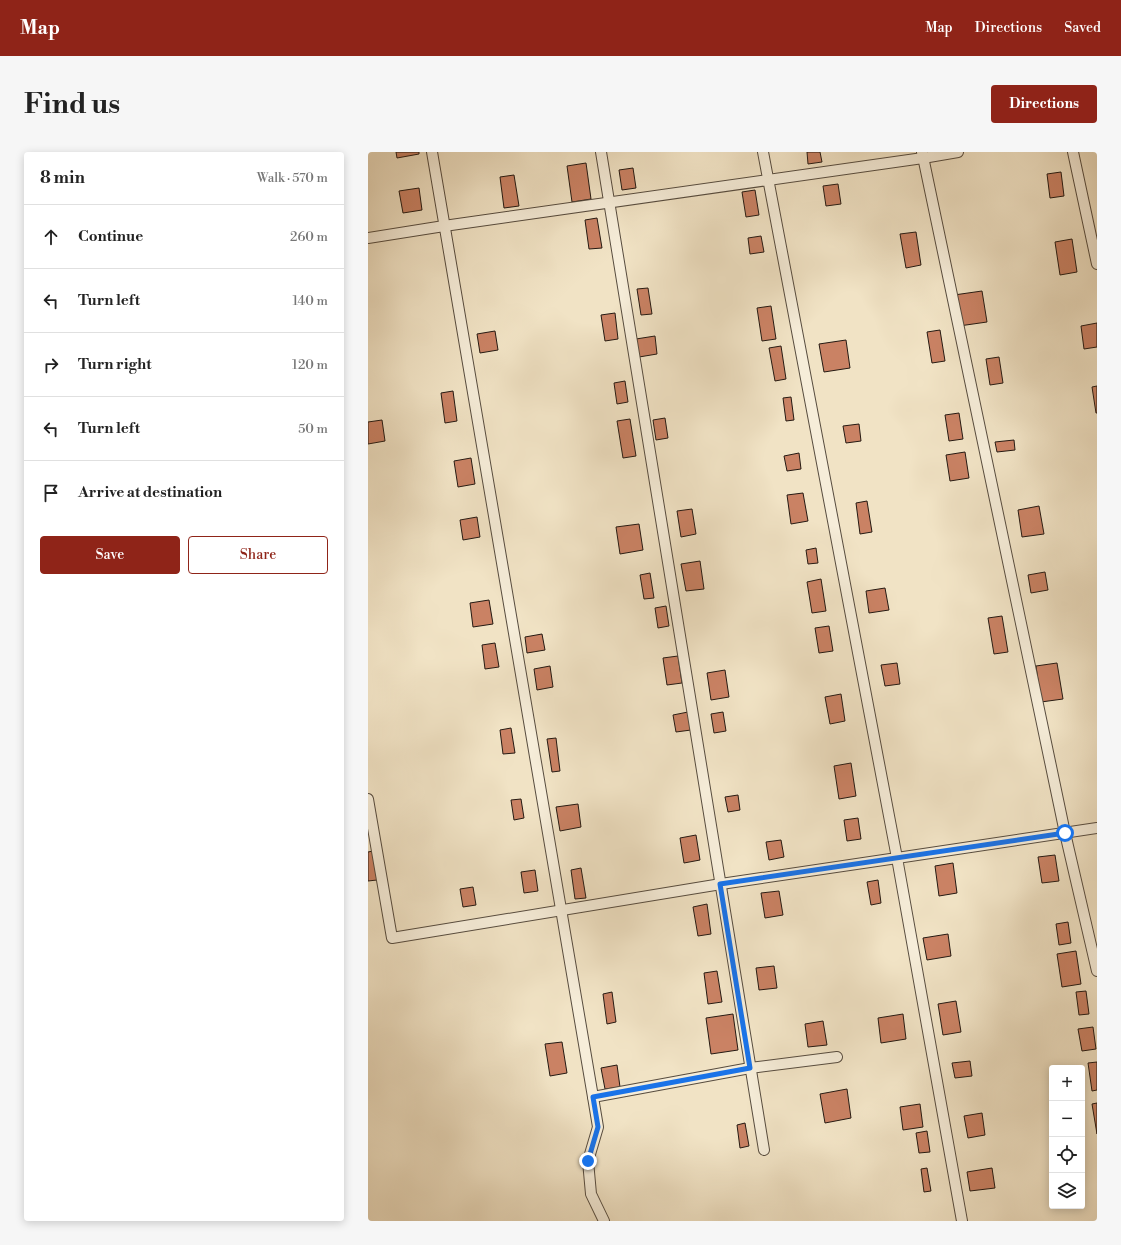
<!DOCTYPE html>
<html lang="en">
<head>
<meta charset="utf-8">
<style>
	body { margin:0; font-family:"Libre Bodoni",serif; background:#f6f6f6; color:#222 }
	.controls { position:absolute; right:12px; bottom:12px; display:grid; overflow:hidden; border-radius:4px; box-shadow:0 2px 10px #0003 }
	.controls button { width:36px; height:36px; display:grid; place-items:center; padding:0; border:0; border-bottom:1px solid #e0e0e0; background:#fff; color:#222; font:20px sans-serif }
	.stop { position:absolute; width:12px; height:12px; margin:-9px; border:3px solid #1a73e8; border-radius:50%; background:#fff }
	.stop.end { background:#1a73e8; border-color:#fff; box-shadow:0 1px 4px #0008 }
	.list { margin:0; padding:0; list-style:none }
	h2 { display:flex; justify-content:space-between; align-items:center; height:52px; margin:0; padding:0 16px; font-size:17px }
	h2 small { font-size:13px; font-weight:400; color:#767676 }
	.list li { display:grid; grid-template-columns:26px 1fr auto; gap:12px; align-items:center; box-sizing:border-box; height:64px; padding:0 16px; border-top:1px solid #e0e0e0 }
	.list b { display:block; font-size:15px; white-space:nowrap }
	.list em { font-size:13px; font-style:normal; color:#767676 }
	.actions { display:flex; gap:8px; padding:12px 16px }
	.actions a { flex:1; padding:9px 0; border:1px solid #8f2418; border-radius:4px; text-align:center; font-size:14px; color:#8f2418 }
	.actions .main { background:#8f2418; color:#fff }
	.icon { flex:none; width:22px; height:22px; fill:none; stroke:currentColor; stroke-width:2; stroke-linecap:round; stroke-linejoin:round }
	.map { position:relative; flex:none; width:729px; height:1069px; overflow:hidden; border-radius:4px }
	header { display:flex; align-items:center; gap:24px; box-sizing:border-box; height:56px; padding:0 20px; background:#8f2418; color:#fff }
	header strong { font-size:19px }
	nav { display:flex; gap:22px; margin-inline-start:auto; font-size:14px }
	.intro { display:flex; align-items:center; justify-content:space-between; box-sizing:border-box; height:96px; padding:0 24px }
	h1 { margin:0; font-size:28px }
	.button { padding:10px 18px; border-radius:4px; background:#8f2418; color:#fff; font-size:14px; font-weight:700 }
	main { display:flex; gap:24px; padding:0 24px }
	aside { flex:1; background:#fff; border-radius:4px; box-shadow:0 2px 10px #0003 }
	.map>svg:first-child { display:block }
	.building { fill:#ca8264; stroke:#241912 }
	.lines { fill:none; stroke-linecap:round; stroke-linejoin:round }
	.minor-casing { stroke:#574c3f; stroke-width:12 }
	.minor { stroke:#f6edd9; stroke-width:10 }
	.route { stroke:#1a73e8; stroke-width:5 }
</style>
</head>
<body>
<header>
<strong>Map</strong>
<nav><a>Map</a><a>Directions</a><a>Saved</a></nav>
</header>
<div class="intro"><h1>Find us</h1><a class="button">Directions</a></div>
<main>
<aside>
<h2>8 min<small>Walk · 570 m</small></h2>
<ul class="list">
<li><svg class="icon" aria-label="ahead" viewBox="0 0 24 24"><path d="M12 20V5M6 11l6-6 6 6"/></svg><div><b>Continue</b></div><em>260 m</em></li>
<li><svg class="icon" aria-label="left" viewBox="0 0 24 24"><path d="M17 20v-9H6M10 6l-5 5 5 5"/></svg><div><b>Turn left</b></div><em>140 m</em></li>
<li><svg class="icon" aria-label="right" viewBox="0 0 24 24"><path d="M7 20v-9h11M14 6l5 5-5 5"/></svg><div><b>Turn right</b></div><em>120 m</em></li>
<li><svg class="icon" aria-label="left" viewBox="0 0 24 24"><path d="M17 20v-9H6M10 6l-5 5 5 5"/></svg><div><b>Turn left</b></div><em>50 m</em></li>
<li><svg class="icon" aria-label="arrive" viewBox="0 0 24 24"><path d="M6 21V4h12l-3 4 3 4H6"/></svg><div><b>Arrive at destination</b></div></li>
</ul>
<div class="actions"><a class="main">Save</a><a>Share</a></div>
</aside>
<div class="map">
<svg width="729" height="1069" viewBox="0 0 729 1069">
	<rect width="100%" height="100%" fill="#f1e3c5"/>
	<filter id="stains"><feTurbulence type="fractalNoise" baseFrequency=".005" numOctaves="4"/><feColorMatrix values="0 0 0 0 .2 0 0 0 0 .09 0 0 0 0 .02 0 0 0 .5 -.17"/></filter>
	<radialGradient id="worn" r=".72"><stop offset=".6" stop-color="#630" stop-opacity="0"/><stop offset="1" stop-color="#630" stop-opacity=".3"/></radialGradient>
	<g class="building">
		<polygon points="28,0 51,0 51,2 29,6"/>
		<polygon points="439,0 452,0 454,10 440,12"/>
		<polygon points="218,11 223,47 204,50 199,14"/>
		<polygon points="265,16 268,36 254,38 251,18"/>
		<polygon points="693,20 696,44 682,46 679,22"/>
		<polygon points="146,23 151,54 136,56 132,25"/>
		<polygon points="470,32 473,52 458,54 455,34"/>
		<polygon points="51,36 54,58 35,61 31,39"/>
		<polygon points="387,38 391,63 378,65 374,40"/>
		<polygon points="229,66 234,96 221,97 217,68"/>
		<polygon points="548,80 553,113 538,116 532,82"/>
		<polygon points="393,84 396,100 382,102 380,86"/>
		<polygon points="704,87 709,120 692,123 687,90"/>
		<polygon points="280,136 284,162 273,163 269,137"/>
		<polygon points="614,139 619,170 591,174 586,143"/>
		<polygon points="403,154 408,187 394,189 389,156"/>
		<polygon points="247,161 250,187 237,189 233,163"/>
		<polygon points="729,171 729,195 716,197 713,174"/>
		<polygon points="572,178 577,209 564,211 559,180"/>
		<polygon points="127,179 130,198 112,201 109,182"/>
		<polygon points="287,184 289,202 271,205 268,187"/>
		<polygon points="478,188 482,216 456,220 451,192"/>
		<polygon points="413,194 418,227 407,229 401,196"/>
		<polygon points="631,205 635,231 622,233 618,207"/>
		<polygon points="257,229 260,250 249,252 246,231"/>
		<polygon points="729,234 729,261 728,261 724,235"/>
		<polygon points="85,239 89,269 77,271 73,241"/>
		<polygon points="423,245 426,268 418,269 415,246"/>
		<polygon points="591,261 595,287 581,289 577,263"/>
		<polygon points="297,266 300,286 288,288 285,268"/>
		<polygon points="262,267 268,304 255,306 249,269"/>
		<polygon points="14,268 17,289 0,292 0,270"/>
		<polygon points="491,272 493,289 478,291 475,274"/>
		<polygon points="646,288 647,298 629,300 627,290"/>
		<polygon points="597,300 601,326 582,329 578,303"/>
		<polygon points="431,301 433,317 419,319 416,304"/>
		<polygon points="103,306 107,332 90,335 86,309"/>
		<polygon points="435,341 440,369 423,372 419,343"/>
		<polygon points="499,349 504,380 492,382 488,351"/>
		<polygon points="671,354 676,382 654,385 650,358"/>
		<polygon points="324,357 328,382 313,385 309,359"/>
		<polygon points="109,365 112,385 95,388 92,368"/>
		<polygon points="271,372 275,398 252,402 248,375"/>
		<polygon points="448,396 450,411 440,412 438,398"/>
		<polygon points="332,409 336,437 318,439 313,412"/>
		<polygon points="677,420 680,438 663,441 660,423"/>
		<polygon points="282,421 286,446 276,447 272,423"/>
		<polygon points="453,427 458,459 444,461 439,430"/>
		<polygon points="517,436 521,458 501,461 498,439"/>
		<polygon points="121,448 125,472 105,475 102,451"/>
		<polygon points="298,454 301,474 290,476 287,456"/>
		<polygon points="634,464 640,500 626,502 620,466"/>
		<polygon points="461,474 465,499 451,501 447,476"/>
		<polygon points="174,482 177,498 159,501 157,485"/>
		<polygon points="127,491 131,515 117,517 114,493"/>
		<polygon points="310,504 314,531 299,533 295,506"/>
		<polygon points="529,511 532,532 517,534 513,513"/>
		<polygon points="689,511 695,547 673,550 668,514"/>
		<polygon points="182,514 185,535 169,538 166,517"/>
		<polygon points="357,518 361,545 343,548 339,521"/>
		<polygon points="473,542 477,569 462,572 457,545"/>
		<polygon points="320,560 323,578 308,580 305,563"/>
		<polygon points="355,560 358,579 346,581 343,562"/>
		<polygon points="143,576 147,601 135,602 132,578"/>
		<polygon points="188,586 192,619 184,620 179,587"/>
		<polygon points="483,611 488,644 471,647 466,614"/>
		<polygon points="370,643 372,658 360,660 357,645"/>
		<polygon points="153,647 156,666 146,668 143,648"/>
		<polygon points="210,652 213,675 192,679 188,655"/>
		<polygon points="490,666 493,687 479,689 476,668"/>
		<polygon points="328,683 332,708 316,711 312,686"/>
		<polygon points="413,688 416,705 401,708 398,690"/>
		<polygon points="5,699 9,728 0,729 0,700"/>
		<polygon points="687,703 691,729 674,731 670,705"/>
		<polygon points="585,711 589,741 571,744 567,714"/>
		<polygon points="213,716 218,746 207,747 203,718"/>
		<polygon points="167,718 170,739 156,741 153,720"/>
		<polygon points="510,728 513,751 503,753 499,730"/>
		<polygon points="105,735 108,753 95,755 92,737"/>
		<polygon points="411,739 415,763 397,766 393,741"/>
		<polygon points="339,752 343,782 330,784 325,755"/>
		<polygon points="700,770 703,791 691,793 688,772"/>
		<polygon points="580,782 583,804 559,808 555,786"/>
		<polygon points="708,799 713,832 694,835 689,802"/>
		<polygon points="406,814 409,836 391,838 388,816"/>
		<polygon points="349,819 354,850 340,852 336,821"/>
		<polygon points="718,839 721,862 711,863 708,840"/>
		<polygon points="244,840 248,870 239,872 235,842"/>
		<polygon points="588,849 593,880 575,883 570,852"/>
		<polygon points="365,862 370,898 343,902 338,866"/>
		<polygon points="535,862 538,887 513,891 510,866"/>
		<polygon points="455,869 459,893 440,895 437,872"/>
		<polygon points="725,875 728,897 714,899 710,877"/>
		<polygon points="194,890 199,921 182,924 177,892"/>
		<polygon points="602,909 604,924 587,926 584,911"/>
		<polygon points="729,910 729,938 724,939 720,911"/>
		<polygon points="249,913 252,935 237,937 233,916"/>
		<polygon points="479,937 483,966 457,971 452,942"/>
		<polygon points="729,951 729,982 724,952"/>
		<polygon points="552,952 555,975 535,978 532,955"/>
		<polygon points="614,961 617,983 600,986 596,964"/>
		<polygon points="377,971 381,994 372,996 369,973"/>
		<polygon points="559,979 562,1000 551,1001 548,981"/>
		<polygon points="559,1016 563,1039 556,1040 553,1017"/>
		<polygon points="624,1016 627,1036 602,1039 599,1020"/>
	</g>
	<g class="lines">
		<g class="minor-casing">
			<g id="minor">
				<polyline points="64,0 225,945 230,975 220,1009 223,1042 236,1069"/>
				<polyline points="233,0 396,998"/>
				<polyline points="554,0 697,681 729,819"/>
				<polyline points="705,0 729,112"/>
				<polyline points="0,86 76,74 555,6 590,0"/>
				<polyline points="0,647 24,786 353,732 529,706 395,0"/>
				<polyline points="225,945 382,916 469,905"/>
				<polyline points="594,1069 529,706 729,676"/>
			</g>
		</g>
		<use href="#minor" class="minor"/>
	</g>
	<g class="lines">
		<polyline class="route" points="220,1009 230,975 225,945 382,916 352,732 697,681"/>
	</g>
	<rect width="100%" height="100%" filter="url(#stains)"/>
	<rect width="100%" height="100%" fill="url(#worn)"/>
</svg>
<div class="controls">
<button>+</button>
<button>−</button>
<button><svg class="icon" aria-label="locate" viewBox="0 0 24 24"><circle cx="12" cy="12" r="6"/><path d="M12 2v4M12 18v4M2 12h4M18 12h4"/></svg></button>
<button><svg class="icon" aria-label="layers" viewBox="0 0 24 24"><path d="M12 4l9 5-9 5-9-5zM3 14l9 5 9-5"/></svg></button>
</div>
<div class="stop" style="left:697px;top:681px"></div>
<div class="stop end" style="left:220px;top:1009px"></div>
</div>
</main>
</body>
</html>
